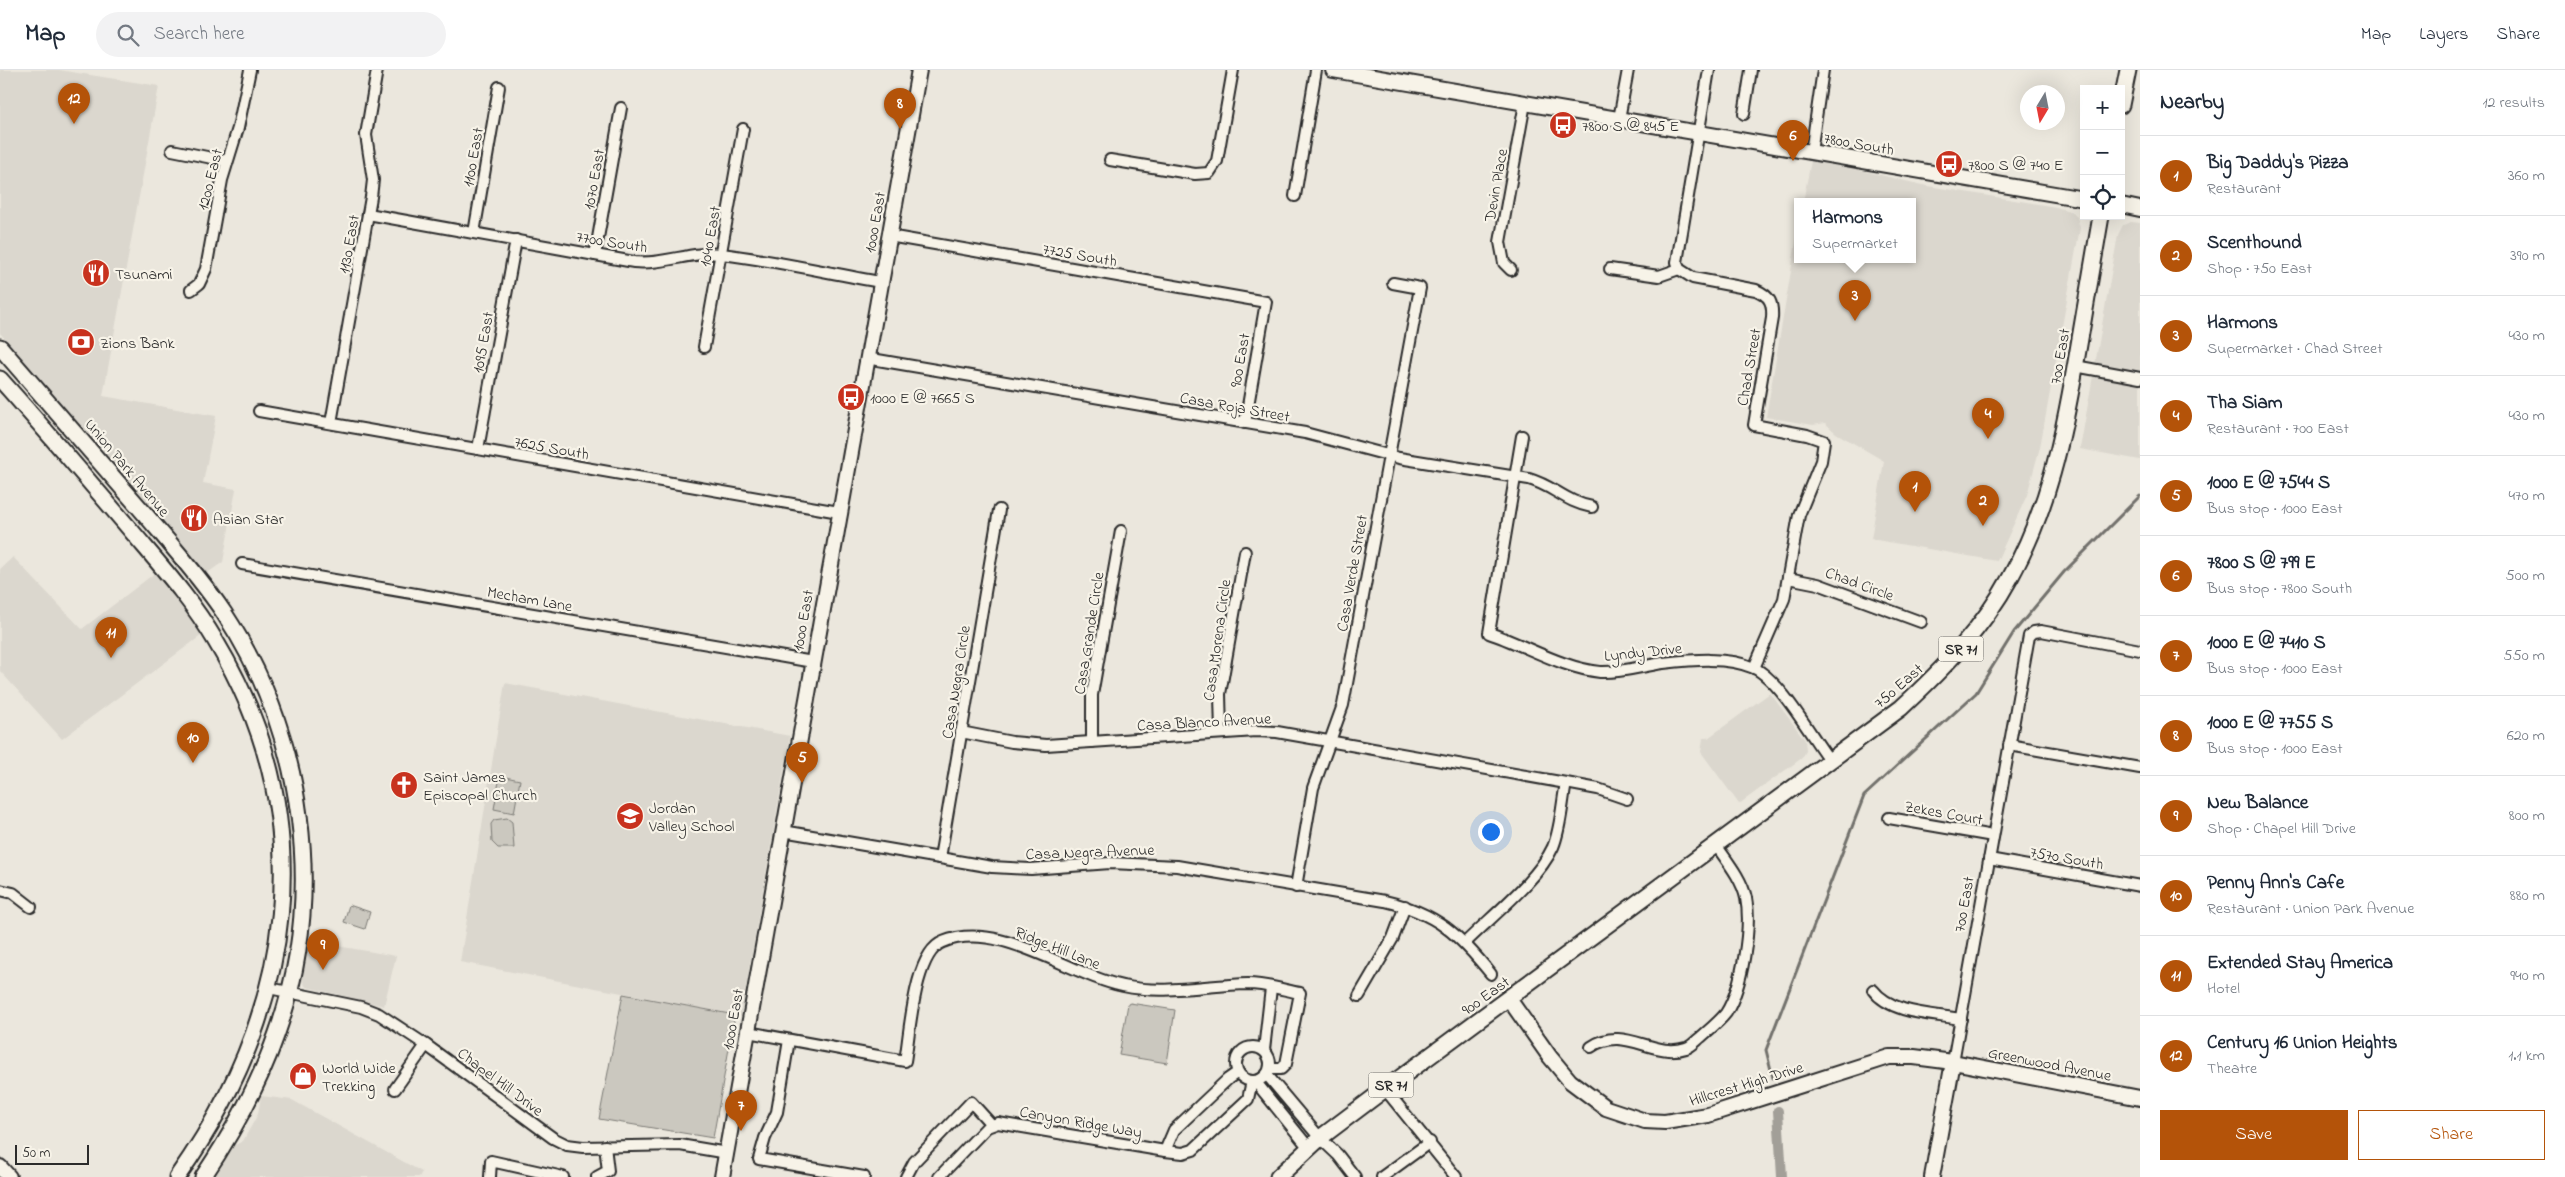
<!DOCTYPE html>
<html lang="en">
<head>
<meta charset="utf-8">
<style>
	body { margin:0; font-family:"Indie Flower",sans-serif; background:#f2f2f3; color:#1f2937 }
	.controls { position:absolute; right:15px; top:15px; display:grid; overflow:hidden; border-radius:0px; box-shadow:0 5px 20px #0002 }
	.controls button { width:45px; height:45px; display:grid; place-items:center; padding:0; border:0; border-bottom:1px solid #e0e1e3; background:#fff; color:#1f2937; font:25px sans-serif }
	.compass { position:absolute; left:2020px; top:15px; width:45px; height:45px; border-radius:50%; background:#fff; box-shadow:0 5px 20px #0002; rotate:190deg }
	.scale { position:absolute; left:15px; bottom:12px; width:74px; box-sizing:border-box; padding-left:5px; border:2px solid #2b2b2b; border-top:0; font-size:14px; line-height:18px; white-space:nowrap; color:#2b2b2b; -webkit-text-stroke:4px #f7f3e8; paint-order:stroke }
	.you { position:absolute; left:1490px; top:761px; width:18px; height:18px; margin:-12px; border:4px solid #fff; border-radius:50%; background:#1a73e8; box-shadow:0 0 0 8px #1a73e833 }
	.badge { display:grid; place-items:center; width:32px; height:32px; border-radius:50%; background:#b45309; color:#fff; font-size:16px; font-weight:700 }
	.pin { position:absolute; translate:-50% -41px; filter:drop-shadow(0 1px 2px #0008) }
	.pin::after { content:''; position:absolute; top:26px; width:18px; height:15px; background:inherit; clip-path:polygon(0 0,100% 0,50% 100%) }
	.popup { position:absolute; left:1794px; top:128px; width:122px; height:65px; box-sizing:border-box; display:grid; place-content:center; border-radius:0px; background:#fff; filter:drop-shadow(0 1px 4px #0005); font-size:16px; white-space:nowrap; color:#747a83 }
	.popup b { font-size:19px; color:#1f2937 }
	.popup::after { content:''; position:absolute; left:50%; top:100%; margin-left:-10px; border:10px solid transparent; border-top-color:#fff }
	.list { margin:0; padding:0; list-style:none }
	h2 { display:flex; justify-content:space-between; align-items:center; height:65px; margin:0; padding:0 20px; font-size:21px }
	h2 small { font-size:16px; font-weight:400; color:#747a83 }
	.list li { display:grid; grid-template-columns:32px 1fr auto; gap:15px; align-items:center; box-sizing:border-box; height:80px; padding:0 20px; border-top:1px solid #e0e1e3 }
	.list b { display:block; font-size:19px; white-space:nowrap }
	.list p { margin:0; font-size:16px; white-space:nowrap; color:#747a83 }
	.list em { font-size:16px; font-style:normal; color:#747a83 }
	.actions { display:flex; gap:10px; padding:15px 20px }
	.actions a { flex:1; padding:11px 0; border:1px solid #b45309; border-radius:0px; text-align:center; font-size:18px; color:#b45309 }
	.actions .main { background:#b45309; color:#fff }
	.icon { flex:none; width:28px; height:28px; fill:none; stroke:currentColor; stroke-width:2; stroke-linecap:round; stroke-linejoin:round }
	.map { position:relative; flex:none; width:2140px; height:1107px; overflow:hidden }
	header { display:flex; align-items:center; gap:30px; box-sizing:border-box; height:70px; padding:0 25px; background:#fff; border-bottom:1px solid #e0e1e3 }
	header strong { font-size:24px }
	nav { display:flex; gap:28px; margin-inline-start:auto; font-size:18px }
	.search { width:350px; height:45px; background:#f2f2f3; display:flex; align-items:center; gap:12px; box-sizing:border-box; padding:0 18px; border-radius:28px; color:#747a83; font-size:19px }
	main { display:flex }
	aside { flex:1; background:#fff }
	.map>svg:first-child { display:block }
	.built { fill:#dbd7ce }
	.green { fill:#cbc8bf; stroke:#7b7a75 }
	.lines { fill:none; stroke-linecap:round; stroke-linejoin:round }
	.stream { stroke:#72716c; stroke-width:3 }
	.canal { stroke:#a29f98; stroke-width:10 }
	.street-casing { stroke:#2b2b2b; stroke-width:14 }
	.secondary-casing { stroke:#2b2b2b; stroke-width:18 }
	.primary-casing { stroke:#2b2b2b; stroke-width:19 }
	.street { stroke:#f7f3e8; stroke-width:10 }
	.secondary { stroke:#f7f3e8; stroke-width:14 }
	.primary { stroke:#f7f3e8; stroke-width:15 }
	.labels { text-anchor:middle; stroke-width:4.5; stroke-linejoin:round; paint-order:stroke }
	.shield { fill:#f7f3e8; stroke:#686764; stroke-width:1 }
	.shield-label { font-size:15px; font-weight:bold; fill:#2b2b2b }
	.poi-label { font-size:16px; fill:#2b2b2b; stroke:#f7f3e8; text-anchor:start }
	.street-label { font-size:16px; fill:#2b2b2b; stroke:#f7f3e8 }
</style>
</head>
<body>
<header>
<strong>Map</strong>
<div class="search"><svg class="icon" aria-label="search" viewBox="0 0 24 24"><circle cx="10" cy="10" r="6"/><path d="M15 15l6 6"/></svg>Search here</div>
<nav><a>Map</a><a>Layers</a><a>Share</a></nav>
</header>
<main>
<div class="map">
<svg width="2140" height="1107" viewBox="0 0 2140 1107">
	<rect width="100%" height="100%" fill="#ebe7dd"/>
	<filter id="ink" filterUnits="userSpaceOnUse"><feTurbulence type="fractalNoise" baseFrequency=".02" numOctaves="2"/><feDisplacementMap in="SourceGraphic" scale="10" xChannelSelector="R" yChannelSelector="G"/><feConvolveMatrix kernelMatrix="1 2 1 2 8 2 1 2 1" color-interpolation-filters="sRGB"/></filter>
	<g filter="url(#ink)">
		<g class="built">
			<polygon points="0,0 59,0 159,16 103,326 216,346 203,413 236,419 223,492 206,504 0,263"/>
			<polygon points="1811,91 1860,100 1922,115 2056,137 2073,142 2077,147 2080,158 2040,377 2027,425 1997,491 1871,469 1884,391 1836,363 1825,353 1813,355 1766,347 1797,166 1798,190 1912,190 1912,132 1803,132"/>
			<polygon points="2131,152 2140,153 2140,390 2080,379 2118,165 2123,155"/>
			<polygon points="13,487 82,559 164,496 202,565 62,669 0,601 0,499"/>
			<polygon points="505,613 790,666 741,946 460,892"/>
			<polygon points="1770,623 1805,670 1806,681 1802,688 1739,734 1701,682 1703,668 1708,668"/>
			<polygon points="308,871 396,886 384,936 306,917 302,910"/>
			<polygon points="261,1026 292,1030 422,1102 419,1107 213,1107 233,1076 243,1071 258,1044"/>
		</g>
		<g class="green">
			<polygon points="500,706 520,710 514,743 494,739"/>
			<polygon points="507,748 512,752 514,778 498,778 492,772 491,754 494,750"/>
			<polygon points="349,835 370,842 365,859 344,852"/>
			<polygon points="623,924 735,945 713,1068 599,1049"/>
			<polygon points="1130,933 1175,940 1167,993 1119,985 1128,934"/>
		</g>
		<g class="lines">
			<polyline class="stream" points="1773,1008 1766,980 1864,726 1976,623 2014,562 2064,502 2140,426"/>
			<polyline class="canal" points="1778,1041 1782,1107"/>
			<g class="street-casing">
				<g id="street">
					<path d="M 1709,0 L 1677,192 L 1679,199 L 1693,208 L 1756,220 C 1770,226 1773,233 1772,248 L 1754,355 L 1807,365 L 1824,371 L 1821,391 L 1799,445 L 1784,529 L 1754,598"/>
					<polyline points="1744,44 1751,0"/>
					<polyline points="1619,49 1628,0"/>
					<polyline points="172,80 227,91"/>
					<polyline points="1811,82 1823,0"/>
					<polyline points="1110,90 1195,104 1209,103 1217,91 1233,0"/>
					<polyline points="1295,126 1316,0"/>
					<path d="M 368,144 L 634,192 C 664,195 691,181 721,184 C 774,190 828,203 880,212"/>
					<polyline points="474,163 499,17"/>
					<polyline points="889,166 1266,232 1245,353"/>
					<polyline points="595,185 621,38"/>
					<polyline points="1610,199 1659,206 1679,199"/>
					<polyline points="1511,200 1504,193 1500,172 1525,33"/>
					<polyline points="191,220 199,214 206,199 222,110 238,58 250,0"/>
					<polyline points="704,277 743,59"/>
					<path d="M 866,288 L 1305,363 L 1399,388 L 1529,409 C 1554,416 1565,432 1592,437"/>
					<polyline points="2075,296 2140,308"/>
					<polyline points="259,341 839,442"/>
					<polyline points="331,353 371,127 373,110 366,65 377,0"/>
					<path d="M 1522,366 L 1489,563 C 1525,575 1562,598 1600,602 C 1622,603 1642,596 1663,593 C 1691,590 1728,586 1754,598 C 1780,610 1811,666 1830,691"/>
					<polyline points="478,379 516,170"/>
					<polyline points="242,494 813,592"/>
					<polyline points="1788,508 1818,514 1921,552"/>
					<polyline points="961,662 1012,672 1046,675 1256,661 1277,662 1566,713 1598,719 1627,729"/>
					<polyline points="1221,663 1220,624 1245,482"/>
					<polyline points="1092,672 1092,625 1121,461"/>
					<polyline points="2009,675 2140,698"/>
					<polyline points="1889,748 1993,766"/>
					<path d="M 783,761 L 992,797 L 1031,799 L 1110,793 L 1177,796 L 1385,831 C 1436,843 1459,864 1491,904"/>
					<polyline points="940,788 999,440"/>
					<polyline points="1989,789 2140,816"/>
					<polyline points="1296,817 1313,718 1343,635 1420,218 1393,213"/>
					<polyline points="0,820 13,823 31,837"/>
					<path d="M 1466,872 C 1492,846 1538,810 1553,777 C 1561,758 1562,733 1566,713"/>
					<polyline points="269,918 361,937 379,944 426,975 553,1068 567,1075 583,1077 680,1075 727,1083"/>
					<path d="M 1873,920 C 1891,944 1932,944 1961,949"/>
					<polyline points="1359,926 1393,868 1405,836"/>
					<path d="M 748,962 L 905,991 C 910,962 914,883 943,872 C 999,849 1069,905 1123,916 C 1165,925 1206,915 1248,914 C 1265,914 1284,920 1300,923 L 1286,994 L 1281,999 L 1270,999"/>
					<polyline points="789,970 777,1042 765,1068 759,1089 864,1107"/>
					<circle cx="1253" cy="994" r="17"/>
					<path d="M 1591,977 C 1624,954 1653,989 1686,978 C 1691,977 1697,970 1701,967 C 1710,959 1719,952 1726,943 C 1742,918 1752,857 1746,828 C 1742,809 1727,791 1716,775"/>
					<polyline points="1264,980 1271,918"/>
					<polyline points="1953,992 2029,566 2034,562 2041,561 2140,580"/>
					<polyline points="1267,1005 1320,1068 1338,1085 1355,1107"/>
					<polyline points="1255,1011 1309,1078"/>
					<polyline points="395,1019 426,975"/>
					<polyline points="1385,1019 1456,1107"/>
					<polyline points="1165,1081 1183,1083 1193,1080 1248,1029 1252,1011"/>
					<polyline points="490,1107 491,1091 563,1107"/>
					<polyline points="597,1107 608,1101 605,1076"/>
					<polyline points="906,1107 914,1092 971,1032 991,1054"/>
					<polyline points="939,1107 987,1057 998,1053 1165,1081 1174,1060 1228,1009 1238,1002"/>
					<polyline points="1382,1107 1430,1072"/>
				</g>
			</g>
			<g class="secondary-casing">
				<g id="secondary">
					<polyline points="1333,0 2084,129"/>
					<polyline points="2121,135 2140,139"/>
					<polyline points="1509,929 1550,987 1570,1011 1606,1038 1645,1051 1665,1052 1708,1045 1889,987 1914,987 1953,992 2140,1028"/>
					<polyline points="0,1097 9,1107"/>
					<polyline points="722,1107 919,0"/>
					<polyline points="1932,1107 1953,992"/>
				</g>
			</g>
			<g class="primary-casing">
				<g id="primary">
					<polyline points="2121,35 2128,0"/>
					<path d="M 0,277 C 48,332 96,387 144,443 C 171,475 200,507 224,543 C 305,666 326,825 277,963 C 259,1015 233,1062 203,1107"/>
					<path d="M 0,309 C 44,358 86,408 129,458 C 159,494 191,529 215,570 C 323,749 294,942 177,1107"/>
					<path d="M 1278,1107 L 1320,1068 L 1385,1019 L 1901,638 C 1943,599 1983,558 2010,508 C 2048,440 2063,368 2076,292 C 2084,243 2093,195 2101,146"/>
				</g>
			</g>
			<use href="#street" class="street"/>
			<use href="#secondary" class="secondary"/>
			<use href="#primary" class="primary"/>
		</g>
	</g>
	<defs>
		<g id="bus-disc" transform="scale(1.4375)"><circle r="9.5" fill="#c8321e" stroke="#f7f3e8"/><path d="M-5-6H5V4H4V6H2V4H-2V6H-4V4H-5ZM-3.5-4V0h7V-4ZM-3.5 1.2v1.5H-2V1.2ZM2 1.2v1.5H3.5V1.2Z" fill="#fff"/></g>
		<g id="restaurant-disc" transform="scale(1.4375)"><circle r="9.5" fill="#c8321e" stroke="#f7f3e8"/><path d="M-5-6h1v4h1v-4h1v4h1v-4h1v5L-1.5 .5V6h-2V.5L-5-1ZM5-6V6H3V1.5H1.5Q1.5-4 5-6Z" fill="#fff"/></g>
		<g id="bank-disc" transform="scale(1.4375)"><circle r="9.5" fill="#c8321e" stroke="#f7f3e8"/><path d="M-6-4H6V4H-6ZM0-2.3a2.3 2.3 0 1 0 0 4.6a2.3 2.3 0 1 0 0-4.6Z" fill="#fff"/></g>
		<g id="church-disc" transform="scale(1.4375)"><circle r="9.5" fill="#c8321e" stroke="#f7f3e8"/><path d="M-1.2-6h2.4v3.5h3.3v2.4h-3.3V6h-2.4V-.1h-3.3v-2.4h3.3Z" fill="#fff"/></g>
		<g id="school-disc" transform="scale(1.4375)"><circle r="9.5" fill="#c8321e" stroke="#f7f3e8"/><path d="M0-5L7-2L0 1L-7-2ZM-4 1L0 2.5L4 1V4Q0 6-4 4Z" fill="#fff"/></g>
		<g id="shop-disc" transform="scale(1.4375)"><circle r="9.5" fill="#c8321e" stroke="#f7f3e8"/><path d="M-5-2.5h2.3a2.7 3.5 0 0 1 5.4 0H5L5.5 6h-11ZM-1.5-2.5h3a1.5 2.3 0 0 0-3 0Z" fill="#fff"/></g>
	</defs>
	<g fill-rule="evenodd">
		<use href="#bus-disc" x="1563" y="55"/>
		<use href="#bus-disc" x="1949" y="94"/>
		<use href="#restaurant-disc" x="96" y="203"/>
		<use href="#bank-disc" x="81" y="272"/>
		<use href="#bus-disc" x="851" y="327"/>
		<use href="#restaurant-disc" x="194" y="448"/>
		<use href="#church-disc" x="404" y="715"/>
		<use href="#school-disc" x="630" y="746"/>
		<use href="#shop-disc" x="303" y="1006"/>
	</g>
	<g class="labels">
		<g class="shield">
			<rect x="1938.5" y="566.5" width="45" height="25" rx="4"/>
			<rect x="1368.5" y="1002.5" width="45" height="25" rx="4"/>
		</g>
		<g class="shield-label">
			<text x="1961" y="584">SR 71</text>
			<text x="1391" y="1020">SR 71</text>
		</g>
		<g class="poi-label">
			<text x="1582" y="61">7800 S @ 845 E</text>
			<text x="1968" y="100">7800 S @ 740 E</text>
			<text x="115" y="209">Tsunami</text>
			<text x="100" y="278">Zions Bank</text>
			<text x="870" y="333">1000 E @ 7665 S</text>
			<text x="213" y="454">Asian Star</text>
			<text x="423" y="712">Saint James<tspan x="423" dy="18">Episcopal Church</tspan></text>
			<text x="649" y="743">Jordan<tspan x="649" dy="18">Valley School</tspan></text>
			<text x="322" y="1003">World Wide<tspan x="322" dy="18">Trekking</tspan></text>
		</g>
		<g class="street-label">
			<text transform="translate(1859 73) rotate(10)" y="6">7800 South</text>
			<text transform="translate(472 87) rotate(-80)" y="6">1100 East</text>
			<text transform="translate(209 109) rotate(-76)" y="6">1200 East</text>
			<text transform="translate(593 109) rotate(-80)" y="6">1070 East</text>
			<text transform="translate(1495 115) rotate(-80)" y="6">Devin Place</text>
			<text transform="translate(874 152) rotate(-80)" y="6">1000 East</text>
			<text transform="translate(709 166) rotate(-80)" y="6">1040 East</text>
			<text transform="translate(612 171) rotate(9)" y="6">7700 South</text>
			<text transform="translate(348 174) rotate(-80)" y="6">1130 East</text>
			<text transform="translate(1080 184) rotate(10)" y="6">7725 South</text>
			<text transform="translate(482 272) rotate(-80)" y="6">1095 East</text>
			<text transform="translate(2059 286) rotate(-80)" y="6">700 East</text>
			<text transform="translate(1239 290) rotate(-80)" y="6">900 East</text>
			<text transform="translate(1748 297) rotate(-80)" y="6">Chad Street</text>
			<text transform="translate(1235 336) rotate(10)" y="6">Casa Roja Street</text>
			<text transform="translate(552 377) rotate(10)" y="6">7625 South</text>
			<text transform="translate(128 397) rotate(50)" y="6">Union Park Avenue</text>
			<text transform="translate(1351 503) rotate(-80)" y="6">Casa Verde Street</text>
			<text transform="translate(1860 513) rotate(20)" y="6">Chad Circle</text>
			<text transform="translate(530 528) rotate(10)" y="6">Mecham Lane</text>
			<text transform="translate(802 550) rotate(-80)" y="6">1000 East</text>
			<text transform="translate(1088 563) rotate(-81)" y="6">Casa Grande Circle</text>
			<text transform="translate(1216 570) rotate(-82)" y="6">Casa Morena Circle</text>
			<text transform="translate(1643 581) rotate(-6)" y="6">Lyndy Drive</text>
			<text transform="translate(955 612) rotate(-81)" y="6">Casa Negra Circle</text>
			<text transform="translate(1898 615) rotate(-41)" y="6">750 East</text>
			<text transform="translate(1204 651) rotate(-3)" y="6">Casa Blanco Avenue</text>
			<text transform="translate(1944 742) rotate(10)" y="6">Zekes Court</text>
			<text transform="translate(1090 781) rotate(-2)" y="6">Casa Negra Avenue</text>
			<text transform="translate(2067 787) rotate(10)" y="6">7570 South</text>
			<text transform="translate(1963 834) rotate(-80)" y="6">700 East</text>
			<text transform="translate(1058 877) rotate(22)" y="6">Ridge Hill Lane</text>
			<text transform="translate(1485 925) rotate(-36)" y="6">900 East</text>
			<text transform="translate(732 949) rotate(-80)" y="6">1000 East</text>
			<text transform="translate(2050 993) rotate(11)" y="6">Greenwood Avenue</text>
			<text transform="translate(501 1011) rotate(37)" y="6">Chapel Hill Drive</text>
			<text transform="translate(1746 1013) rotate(-17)" y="6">Hillcrest High Drive</text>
			<text transform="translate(1081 1051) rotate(10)" y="6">Canyon Ridge Way</text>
		</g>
	</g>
</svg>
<div class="controls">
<button>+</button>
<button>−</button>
<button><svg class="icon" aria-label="locate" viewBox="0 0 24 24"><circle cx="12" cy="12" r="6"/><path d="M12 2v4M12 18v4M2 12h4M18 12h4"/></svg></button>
</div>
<svg class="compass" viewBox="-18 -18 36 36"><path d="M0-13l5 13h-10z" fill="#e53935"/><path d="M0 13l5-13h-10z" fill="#747a83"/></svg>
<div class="scale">50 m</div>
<div class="you"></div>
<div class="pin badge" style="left:1915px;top:442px">1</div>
<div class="pin badge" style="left:1983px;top:456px">2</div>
<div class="pin badge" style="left:1855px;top:251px">3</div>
<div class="popup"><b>Harmons</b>Supermarket</div>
<div class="pin badge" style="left:1988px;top:369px">4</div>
<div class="pin badge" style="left:802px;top:713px">5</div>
<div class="pin badge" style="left:1793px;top:91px">6</div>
<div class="pin badge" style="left:741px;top:1061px">7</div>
<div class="pin badge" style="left:900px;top:59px">8</div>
<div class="pin badge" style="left:323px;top:900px">9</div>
<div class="pin badge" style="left:193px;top:693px">10</div>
<div class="pin badge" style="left:111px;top:588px">11</div>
<div class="pin badge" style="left:74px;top:54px">12</div>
</div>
<aside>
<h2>Nearby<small>12 results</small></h2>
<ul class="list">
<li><span class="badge">1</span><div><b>Big Daddy's Pizza</b><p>Restaurant</p></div><em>360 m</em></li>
<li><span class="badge">2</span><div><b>Scenthound</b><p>Shop · 750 East</p></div><em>390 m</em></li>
<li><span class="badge">3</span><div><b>Harmons</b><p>Supermarket · Chad Street</p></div><em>430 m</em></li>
<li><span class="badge">4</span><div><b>Tha Siam</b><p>Restaurant · 700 East</p></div><em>430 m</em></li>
<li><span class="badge">5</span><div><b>1000 E @ 7544 S</b><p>Bus stop · 1000 East</p></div><em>470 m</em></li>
<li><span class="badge">6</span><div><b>7800 S @ 799 E</b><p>Bus stop · 7800 South</p></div><em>500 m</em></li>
<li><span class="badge">7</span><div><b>1000 E @ 7410 S</b><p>Bus stop · 1000 East</p></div><em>550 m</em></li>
<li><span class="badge">8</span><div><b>1000 E @ 7755 S</b><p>Bus stop · 1000 East</p></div><em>620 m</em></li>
<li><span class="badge">9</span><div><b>New Balance</b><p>Shop · Chapel Hill Drive</p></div><em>800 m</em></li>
<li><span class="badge">10</span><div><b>Penny Ann's Cafe</b><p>Restaurant · Union Park Avenue</p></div><em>880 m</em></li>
<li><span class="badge">11</span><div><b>Extended Stay America</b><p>Hotel</p></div><em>940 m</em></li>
<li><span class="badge">12</span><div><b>Century 16 Union Heights</b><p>Theatre</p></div><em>1.1 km</em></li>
</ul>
<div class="actions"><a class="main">Save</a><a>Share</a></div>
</aside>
</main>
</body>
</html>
